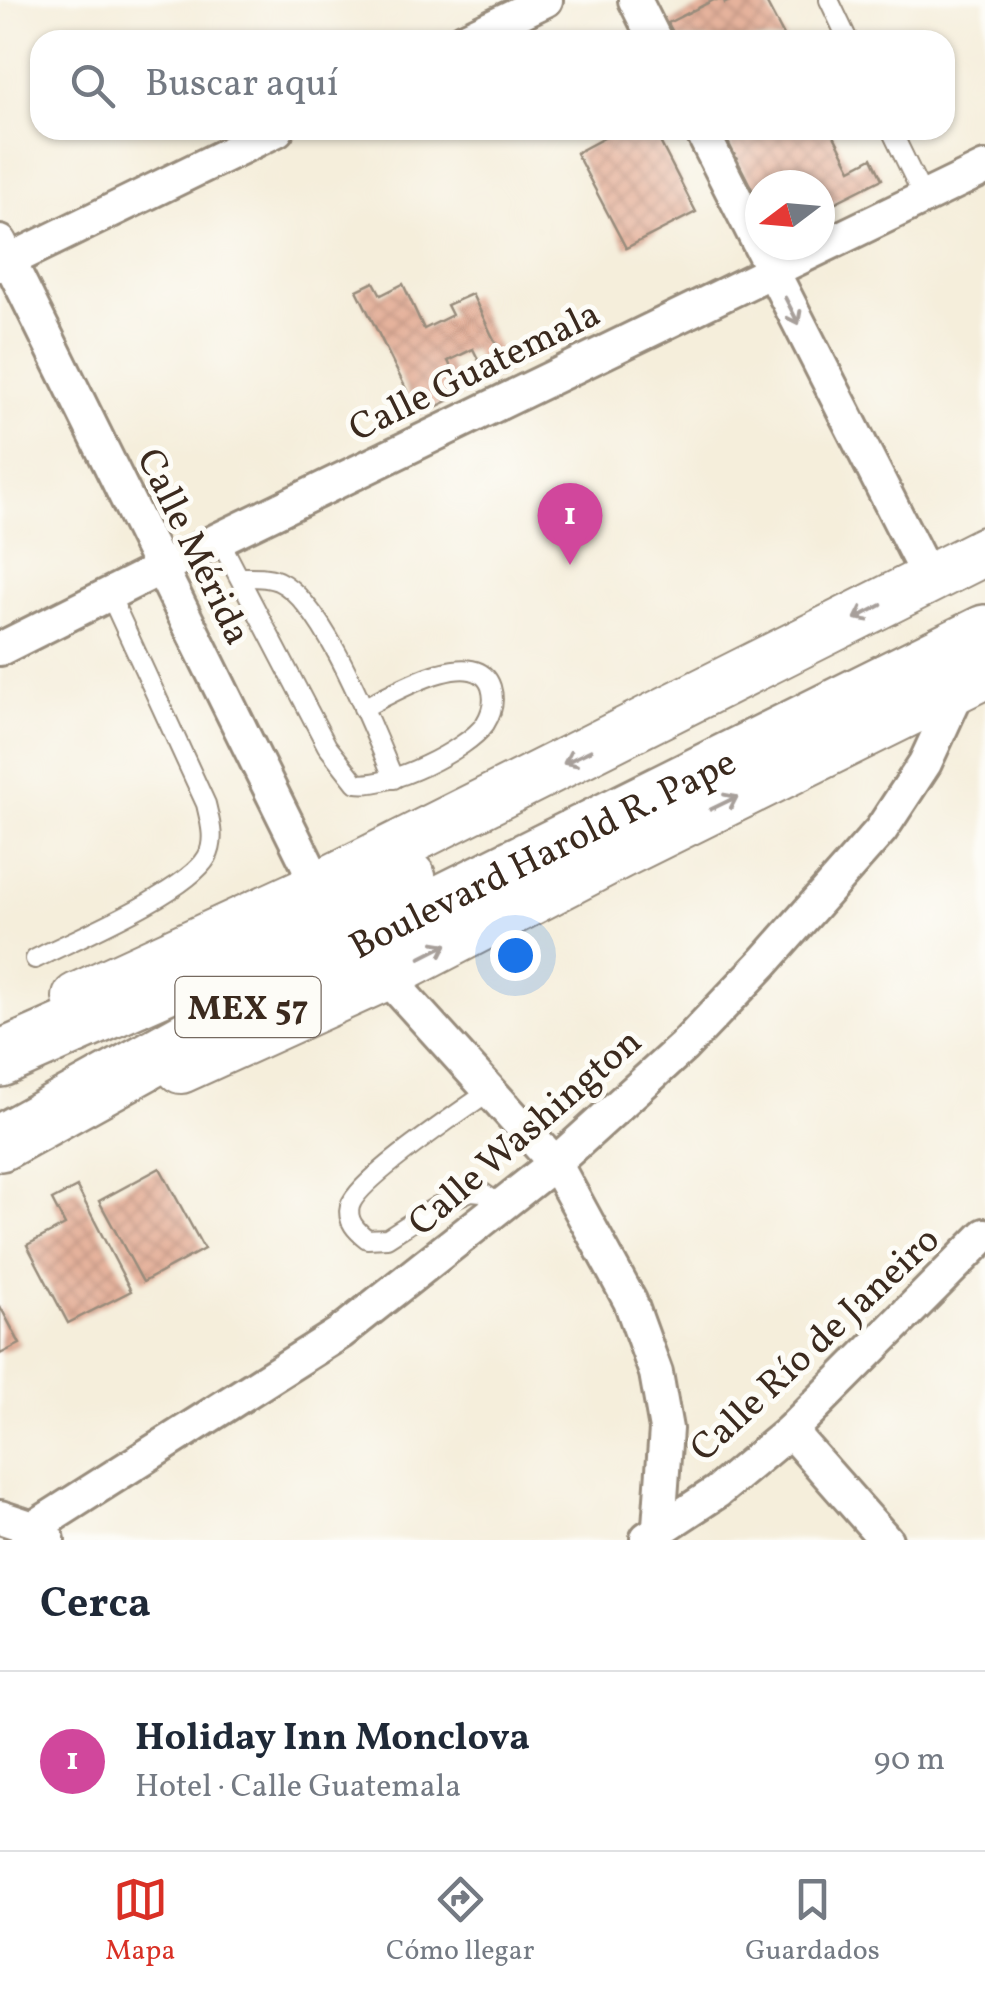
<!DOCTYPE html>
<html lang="es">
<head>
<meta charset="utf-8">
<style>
	body { margin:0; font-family:Vollkorn,serif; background:#f2f2f3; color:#1f2937 }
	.compass { position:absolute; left:745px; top:170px; width:90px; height:90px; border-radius:50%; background:#fff; box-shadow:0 2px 8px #0004; rotate:254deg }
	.you { position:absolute; left:515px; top:955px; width:35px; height:35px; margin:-25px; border:8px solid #fff; border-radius:50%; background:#1a73e8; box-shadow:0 0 0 15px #1a73e833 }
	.badge { display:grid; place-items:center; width:65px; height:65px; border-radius:50%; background:#d93025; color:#fff; font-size:32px; font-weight:700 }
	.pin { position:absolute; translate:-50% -82px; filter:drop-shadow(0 2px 5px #0008) }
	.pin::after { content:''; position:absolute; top:52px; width:35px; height:30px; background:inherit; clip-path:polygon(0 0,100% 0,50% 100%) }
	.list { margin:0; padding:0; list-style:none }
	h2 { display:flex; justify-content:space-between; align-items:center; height:130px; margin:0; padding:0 40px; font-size:42px }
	h2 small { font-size:32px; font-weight:400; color:#747a83 }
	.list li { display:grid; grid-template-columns:65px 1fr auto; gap:30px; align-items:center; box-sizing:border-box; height:180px; padding:0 40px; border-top:2px solid #e0e1e3 }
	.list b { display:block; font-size:38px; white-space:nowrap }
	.list p { margin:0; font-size:32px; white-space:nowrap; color:#747a83 }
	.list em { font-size:32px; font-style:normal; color:#747a83 }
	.icon { flex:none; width:55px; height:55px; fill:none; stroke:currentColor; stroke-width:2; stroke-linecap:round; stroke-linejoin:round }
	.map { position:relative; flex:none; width:985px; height:1540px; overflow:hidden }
	.search { position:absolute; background:#fff; box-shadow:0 2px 8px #0004; left:30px; right:30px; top:30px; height:110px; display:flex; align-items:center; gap:25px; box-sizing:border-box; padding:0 35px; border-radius:30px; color:#747a83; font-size:38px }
	.sheet { height:310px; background:#fff }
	nav { display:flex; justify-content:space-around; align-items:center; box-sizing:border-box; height:140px; border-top:2px solid #e0e1e3; background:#fff; font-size:28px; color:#747a83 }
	nav a { display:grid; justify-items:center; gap:5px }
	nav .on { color:#d93025 }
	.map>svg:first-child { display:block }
	.building { fill:url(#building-cross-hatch) }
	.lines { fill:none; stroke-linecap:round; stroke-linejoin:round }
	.lane-casing { stroke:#988c7c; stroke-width:22 }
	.street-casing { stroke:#988c7c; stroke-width:38 }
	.secondary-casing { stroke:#988c7c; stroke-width:52 }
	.highway-casing { stroke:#988c7c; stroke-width:60 }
	.lane { stroke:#fff; stroke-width:18 }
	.street { stroke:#fff; stroke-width:32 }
	.secondary { stroke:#fff; stroke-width:48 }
	.highway { stroke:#fff; stroke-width:55 }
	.oneway { stroke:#a79f9a }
	.labels { text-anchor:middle; stroke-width:10; stroke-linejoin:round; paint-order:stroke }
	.shield { fill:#fdfcf7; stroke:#75695f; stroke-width:2.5 }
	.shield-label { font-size:35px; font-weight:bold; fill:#3b2a1e }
	.street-label { font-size:38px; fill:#3b2a1e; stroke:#fdfcf7 }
</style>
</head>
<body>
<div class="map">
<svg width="985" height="1540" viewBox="0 0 985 1540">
	<defs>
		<pattern id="building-cross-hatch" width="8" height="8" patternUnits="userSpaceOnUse" patternTransform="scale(2.5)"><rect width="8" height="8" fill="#e5b29c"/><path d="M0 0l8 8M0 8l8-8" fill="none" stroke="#c59986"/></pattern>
	</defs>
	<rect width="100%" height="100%" fill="#fdfcf7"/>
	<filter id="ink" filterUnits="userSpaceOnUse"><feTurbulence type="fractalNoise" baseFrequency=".01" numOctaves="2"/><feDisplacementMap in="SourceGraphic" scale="20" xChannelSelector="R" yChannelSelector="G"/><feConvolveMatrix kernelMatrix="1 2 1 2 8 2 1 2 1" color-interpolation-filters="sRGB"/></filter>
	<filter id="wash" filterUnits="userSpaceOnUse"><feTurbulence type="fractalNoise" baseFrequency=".0048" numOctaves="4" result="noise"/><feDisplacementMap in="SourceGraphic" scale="40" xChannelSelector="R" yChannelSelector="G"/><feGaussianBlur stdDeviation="2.25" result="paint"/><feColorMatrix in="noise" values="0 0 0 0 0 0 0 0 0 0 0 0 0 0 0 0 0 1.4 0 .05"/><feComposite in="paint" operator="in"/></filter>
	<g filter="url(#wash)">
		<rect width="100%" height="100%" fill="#f5eedb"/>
		<g id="blocks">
			<g class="building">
				<polygon points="714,0 724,0 725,3 732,0 765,0 786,40 677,40 668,23"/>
				<polygon points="619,130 654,130 696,212 626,248 576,153"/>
				<polygon points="722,130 831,130 851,169 872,158 882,179 820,210 820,185 760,185 760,205"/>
				<polygon points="374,282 381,295 403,284 424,329 452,315 447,305 472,294 509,371 489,381 473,349 448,361 464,393 419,415 357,290"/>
				<polygon points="160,1168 204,1249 143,1282 99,1201"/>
				<polygon points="77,1187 131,1291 68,1323 27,1245 65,1225 52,1200"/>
				<polygon points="0,1306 20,1344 0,1354"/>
			</g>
		</g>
	</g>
	<g filter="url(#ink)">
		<use href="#blocks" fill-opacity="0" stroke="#988c7c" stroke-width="2.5"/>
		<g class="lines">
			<g class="lane-casing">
				<g id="lane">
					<polyline points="829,0 848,40"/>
					<polyline points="891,130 924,198"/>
					<path d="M 219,539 L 327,746 L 356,783 C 387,789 467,750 485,724 C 492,713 495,700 491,687 C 476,642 389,695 363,708"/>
					<path d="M 240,577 C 252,577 266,576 278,581 C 325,602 373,731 394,779"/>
					<path d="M 35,959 C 75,939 187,892 207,857 C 216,841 210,821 206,804 L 109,593"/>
					<path d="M 491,1090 C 463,1110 358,1179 350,1206 C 346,1221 357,1231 367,1239 L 387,1238 L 437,1206 L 471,1191 L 482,1192 L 502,1206"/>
				</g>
			</g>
			<g class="street-casing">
				<g id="street">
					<polyline points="635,0 655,40"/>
					<polyline points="463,40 546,0"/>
					<polyline points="701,130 930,581"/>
					<polyline points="0,242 318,886"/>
					<polyline points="0,265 277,130"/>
					<polyline points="0,649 219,539 985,168"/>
					<polyline points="386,976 555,1163 630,1301 656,1373 666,1429 658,1540"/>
					<polyline points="790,1431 886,1540"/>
					<polyline points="0,1517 33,1528 48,1540"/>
					<polyline points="33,1528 340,1333 555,1163 683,1047 764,962 881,830 925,763 961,685"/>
					<polyline points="647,1538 717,1492 790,1431 985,1235"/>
				</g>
			</g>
			<g class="secondary-casing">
				<g id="secondary">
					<polyline points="77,997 318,886 985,551"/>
					<polyline points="181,1069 386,976 619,855 985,674"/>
				</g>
			</g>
			<g class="highway-casing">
				<g id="highway">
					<polyline points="0,1059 408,879"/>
					<path id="s1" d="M 0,1143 L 365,941 L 985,633"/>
				</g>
			</g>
			<use href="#lane" class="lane"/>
			<use href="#street" class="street"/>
			<use href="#secondary" class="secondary"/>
			<use href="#highway" class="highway"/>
		</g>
		<defs><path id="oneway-shaft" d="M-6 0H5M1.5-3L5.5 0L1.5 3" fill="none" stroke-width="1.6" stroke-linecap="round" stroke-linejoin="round" transform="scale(2.5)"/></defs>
		<g class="oneway">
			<use href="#oneway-shaft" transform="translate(792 311) rotate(63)"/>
			<use href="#oneway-shaft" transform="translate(868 612) rotate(153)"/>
			<use href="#oneway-shaft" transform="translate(577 757) rotate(154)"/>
			<use href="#oneway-shaft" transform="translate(724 803) rotate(-26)"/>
			<use href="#oneway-shaft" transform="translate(434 951) rotate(-27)"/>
		</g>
	</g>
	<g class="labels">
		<rect class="shield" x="175.5" y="977" width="145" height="60" rx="8"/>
		<g class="shield-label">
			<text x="248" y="1019">MEX 57</text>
		</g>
		<g class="street-label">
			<text transform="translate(474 370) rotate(-26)" y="13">Calle Guatemala</text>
			<text transform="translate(195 546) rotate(64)" y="13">Calle Mérida</text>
			<text dy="13" stroke="none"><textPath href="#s1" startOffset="615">Boulevard Harold R. Pape</textPath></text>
			<text transform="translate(524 1131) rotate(-41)" y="13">Calle Washington</text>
			<text transform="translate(814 1343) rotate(-43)" y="13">Calle Río de Janeiro</text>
		</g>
	</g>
</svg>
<svg class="compass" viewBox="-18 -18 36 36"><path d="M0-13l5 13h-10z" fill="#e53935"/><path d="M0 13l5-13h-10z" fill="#747a83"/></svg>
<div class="you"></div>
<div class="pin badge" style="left:570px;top:565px;background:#d1479c">1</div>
<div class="search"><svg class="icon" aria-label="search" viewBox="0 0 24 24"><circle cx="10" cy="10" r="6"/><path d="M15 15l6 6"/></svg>Buscar aquí</div>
</div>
<section class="sheet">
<h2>Cerca<small></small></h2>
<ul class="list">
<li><span class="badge" style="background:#d1479c">1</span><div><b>Holiday Inn Monclova</b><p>Hotel · Calle Guatemala</p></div><em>90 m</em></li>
</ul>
</section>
<nav>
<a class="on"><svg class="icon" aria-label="map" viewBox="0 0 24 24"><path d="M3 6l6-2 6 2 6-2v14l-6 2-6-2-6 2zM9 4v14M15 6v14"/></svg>Mapa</a>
<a><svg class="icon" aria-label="directions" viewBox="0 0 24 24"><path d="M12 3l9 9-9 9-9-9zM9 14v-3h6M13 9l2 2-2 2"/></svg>Cómo llegar</a>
<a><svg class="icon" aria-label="saved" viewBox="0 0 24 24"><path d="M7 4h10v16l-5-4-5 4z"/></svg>Guardados</a>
</nav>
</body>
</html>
